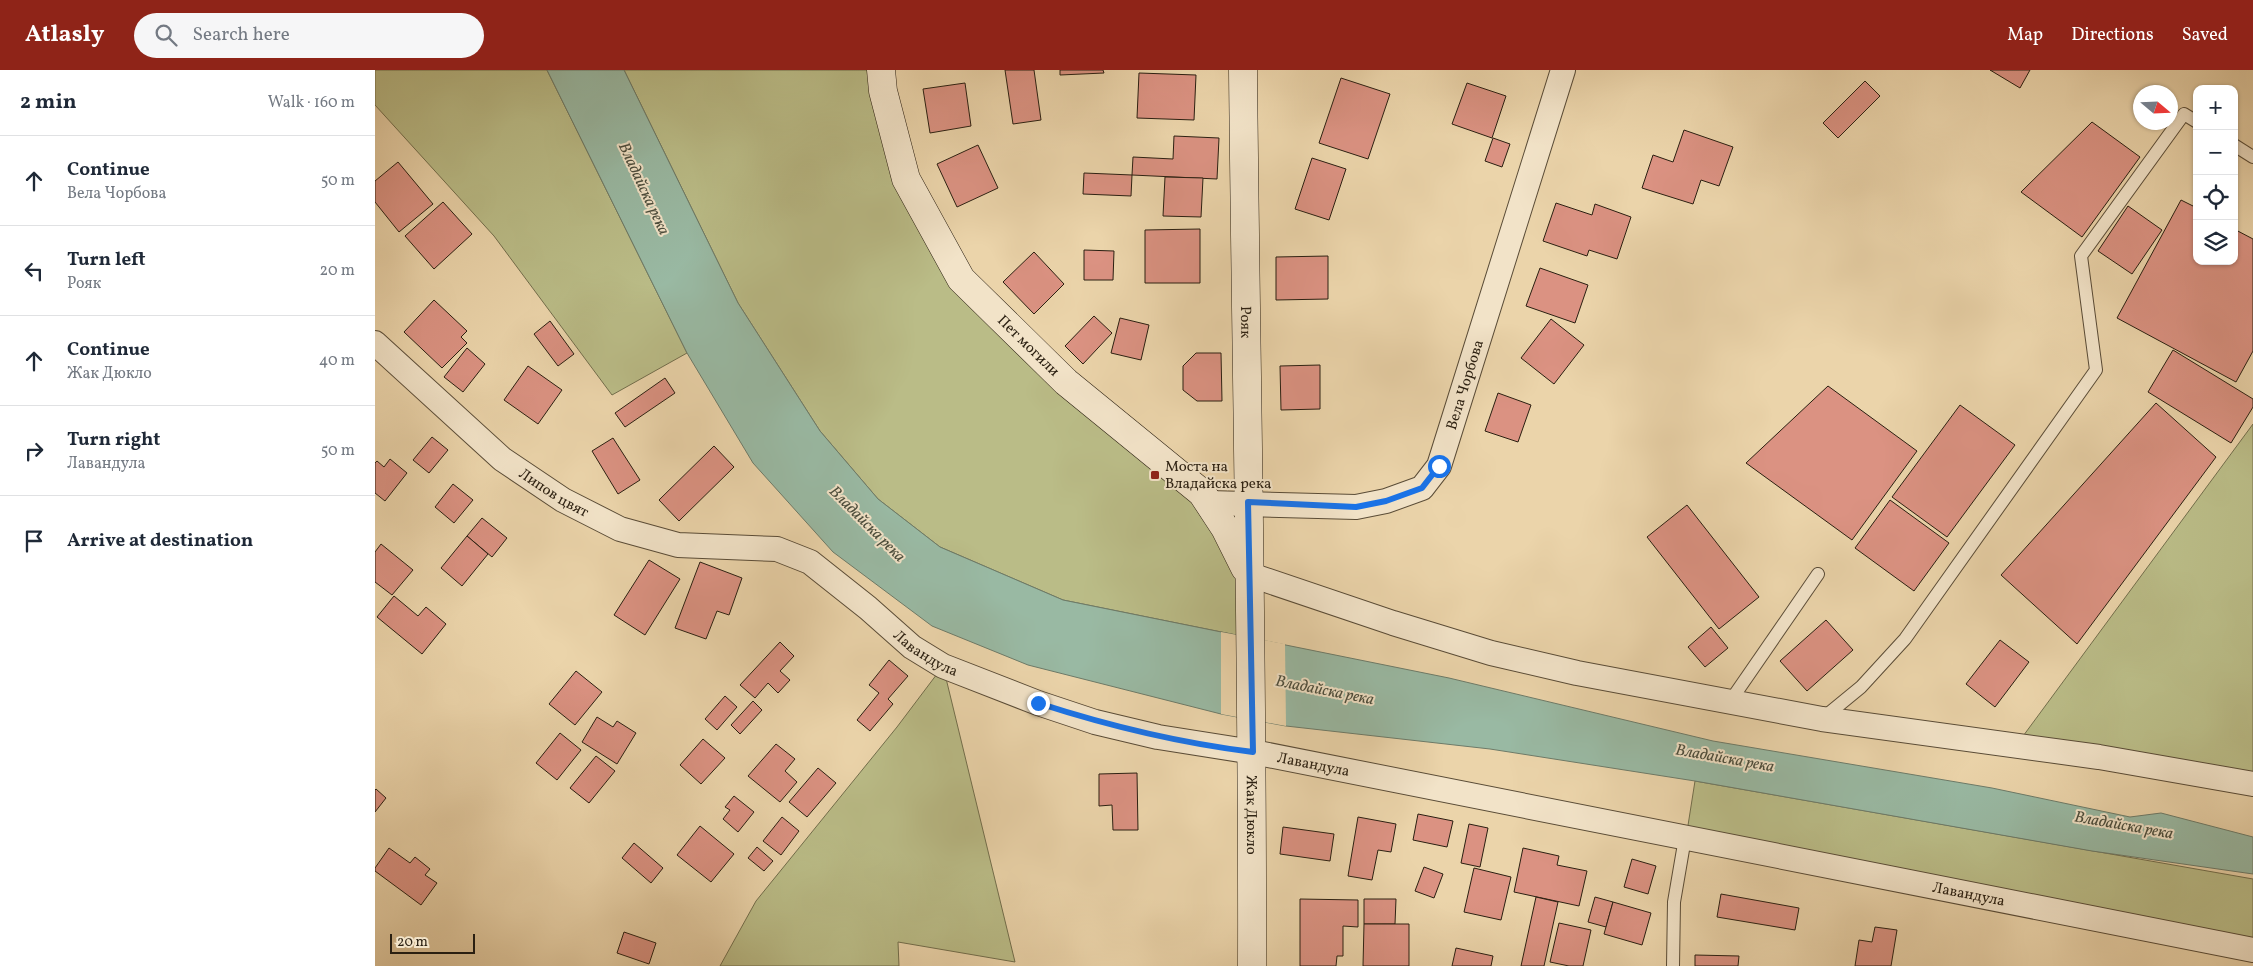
<!DOCTYPE html>
<html lang="en">
<head>
<meta charset="utf-8">
<style>
	body { margin:0; font-family:Vollkorn,serif; background:#f6f6f7; color:#1f2937 }
	.controls { position:absolute; right:15px; top:15px; display:grid; overflow:hidden; border-radius:10px; box-shadow:0 1px 4px #0004 }
	.controls button { width:45px; height:45px; display:grid; place-items:center; padding:0; border:0; border-bottom:1px solid #e0e1e3; background:#fff; color:#1f2937; font:25px sans-serif }
	.compass { position:absolute; left:1758px; top:15px; width:45px; height:45px; border-radius:50%; background:#fff; box-shadow:0 1px 4px #0004; rotate:109deg }
	.scale { position:absolute; left:15px; bottom:12px; width:85px; box-sizing:border-box; padding-left:5px; border:2px solid #2a1f11; border-top:0; font-size:14px; line-height:18px; white-space:nowrap; color:#2a1f11; -webkit-text-stroke:4px #f2e3c8; paint-order:stroke }
	.stop { position:absolute; width:15px; height:15px; margin:-11px; border:4px solid #1a73e8; border-radius:50%; background:#fff }
	.stop.end { background:#1a73e8; border-color:#fff; box-shadow:0 1px 5px #0008 }
	.list { margin:0; padding:0; list-style:none }
	h2 { display:flex; justify-content:space-between; align-items:center; height:65px; margin:0; padding:0 20px; font-size:21px }
	h2 small { font-size:16px; font-weight:400; color:#747a83 }
	.list li { display:grid; grid-template-columns:32px 1fr auto; gap:15px; align-items:center; box-sizing:border-box; height:90px; padding:0 20px; border-top:1px solid #e0e1e3 }
	.list b { display:block; font-size:19px; white-space:nowrap }
	.list p { margin:0; font-size:16px; white-space:nowrap; color:#747a83 }
	.list em { font-size:16px; font-style:normal; color:#747a83 }
	.icon { flex:none; width:28px; height:28px; fill:none; stroke:currentColor; stroke-width:2; stroke-linecap:round; stroke-linejoin:round }
	.map { position:relative; flex:none; width:1878px; height:896px; overflow:hidden }
	header { display:flex; align-items:center; gap:30px; box-sizing:border-box; height:70px; padding:0 25px; background:#8f2418; color:#fff }
	header strong { font-size:24px }
	nav { display:flex; gap:28px; margin-inline-start:auto; font-size:18px }
	.search { width:350px; height:45px; background:#f6f6f7; display:flex; align-items:center; gap:12px; box-sizing:border-box; padding:0 18px; border-radius:28px; color:#747a83; font-size:19px }
	main { display:flex }
	aside { flex:1; background:#fff }
	.map>svg:first-child { display:block }
	.green { fill:#babc87; stroke:#726e4c }
	.water { fill:#99b9a3; stroke:#6d7b69 }
	.pier { fill:#ebd4aa }
	.building { fill:#db9282; stroke:#2a1f11 }
	.lines { fill:none; stroke-linecap:round; stroke-linejoin:round }
	.lane-casing { stroke:#5a4c37; stroke-width:14 }
	.street-casing { stroke:#5a4c37; stroke-width:26 }
	.secondary-casing { stroke:#2a1f11; stroke-width:29 }
	.lane { stroke:#f2e3c8; stroke-width:12 }
	.street { stroke:#f2e3c8; stroke-width:24 }
	.secondary { stroke:#f2e3c8; stroke-width:28 }
	.route { stroke:#1a73e8; stroke-width:6 }
	.poi-dot { fill:#8f2418; stroke:#f2e3c8; stroke-width:2 }
	.labels { text-anchor:middle; stroke-width:4; stroke-linejoin:round; paint-order:stroke }
	.street-label { font-size:15px; fill:#2a1f11; stroke:#f2e3c8 }
	.poi-label { font-size:15px; fill:#2a1f11; stroke:#f2e3c8; text-anchor:start }
	.water-label { font-size:16px; font-style:italic; fill:#4b4d3d; stroke:#f2e3c8 }
</style>
</head>
<body>
<header>
<strong>Atlasly</strong>
<div class="search"><svg class="icon" aria-label="search" viewBox="0 0 24 24"><circle cx="10" cy="10" r="6"/><path d="M15 15l6 6"/></svg>Search here</div>
<nav><a>Map</a><a>Directions</a><a>Saved</a></nav>
</header>
<main>
<aside>
<h2>2 min<small>Walk · 160 m</small></h2>
<ul class="list">
<li><svg class="icon" aria-label="ahead" viewBox="0 0 24 24"><path d="M12 20V5M6 11l6-6 6 6"/></svg><div><b>Continue</b><p>Вела Чорбова</p></div><em>50 m</em></li>
<li><svg class="icon" aria-label="left" viewBox="0 0 24 24"><path d="M17 20v-9H6M10 6l-5 5 5 5"/></svg><div><b>Turn left</b><p>Рояк</p></div><em>20 m</em></li>
<li><svg class="icon" aria-label="ahead" viewBox="0 0 24 24"><path d="M12 20V5M6 11l6-6 6 6"/></svg><div><b>Continue</b><p>Жак Дюкло</p></div><em>40 m</em></li>
<li><svg class="icon" aria-label="right" viewBox="0 0 24 24"><path d="M7 20v-9h11M14 6l5 5-5 5"/></svg><div><b>Turn right</b><p>Лавандула</p></div><em>50 m</em></li>
<li><svg class="icon" aria-label="arrive" viewBox="0 0 24 24"><path d="M6 21V4h12l-3 4 3 4H6"/></svg><div><b>Arrive at destination</b></div></li>
</ul>
</aside>
<div class="map">
<svg width="1878" height="896" viewBox="0 0 1878 896">
	<rect width="100%" height="100%" fill="#ebd4aa"/>
	<filter id="stains"><feTurbulence type="fractalNoise" baseFrequency=".004" numOctaves="4"/><feColorMatrix values="0 0 0 0 .2 0 0 0 0 .09 0 0 0 0 .02 0 0 0 .5 -.17"/></filter>
	<radialGradient id="worn" r=".72"><stop offset=".6" stop-color="#630" stop-opacity="0"/><stop offset="1" stop-color="#630" stop-opacity=".3"/></radialGradient>
	<g class="green">
		<polygon points="0,0 172,0 312,283 237,325 119,166 0,35"/>
		<polygon points="249,0 506,0 508,21 586,209 850,458 876,568 688,530 565,477 503,429 445,361 363,233"/>
		<polygon points="1878,354 1878,714 1640,677"/>
		<polygon points="568,596 640,892 523,872 524,896 345,896 381,831 522,657"/>
		<polygon points="1320,711 1878,809 1878,880 1311,768"/>
	</g>
	<polygon class="water" points="172,0 249,0 363,233 445,361 503,429 565,477 688,530 1074,608 1338,671 1617,718 1755,747 1786,743 1878,767 1878,804 1717,781 1320,711 1115,679 911,656 846,644 653,595 557,556 458,482 378,393 312,283"/>
	<polygon class="pier" points="846,562 910,574 911,656 846,644"/>
	<g class="building">
		<polygon points="630,0 659,0 666,50 638,54"/>
		<polygon points="685,0 728,0 729,3 685,5"/>
		<polygon points="1615,0 1655,0 1645,18"/>
		<polygon points="764,3 821,5 819,50 762,48"/>
		<polygon points="966,8 1015,24 993,89 944,73"/>
		<polygon points="1490,11 1505,26 1463,68 1448,53"/>
		<polygon points="590,13 596,56 555,63 548,19"/>
		<polygon points="1092,13 1131,26 1117,68 1077,54"/>
		<polygon points="1717,52 1765,87 1707,167 1646,122"/>
		<polygon points="1309,60 1358,77 1344,116 1326,110 1318,134 1267,118 1278,85 1298,92"/>
		<polygon points="799,66 844,68 842,109 757,105 758,87 798,89"/>
		<polygon points="1118,68 1135,74 1127,97 1110,91"/>
		<polygon points="603,75 623,118 582,137 562,94"/>
		<polygon points="937,88 971,99 954,150 920,139"/>
		<polygon points="23,92 58,134 24,162 0,132 0,111"/>
		<polygon points="709,103 757,105 756,126 708,124"/>
		<polygon points="790,107 828,108 826,147 788,146"/>
		<polygon points="1806,130 1822,138 1822,191 1859,191 1859,159 1878,169 1878,281 1861,312 1742,248"/>
		<polygon points="68,132 97,164 59,199 30,166"/>
		<polygon points="1181,133 1217,145 1220,134 1256,147 1242,189 1214,180 1212,186 1168,171"/>
		<polygon points="1753,136 1787,160 1757,204 1723,181"/>
		<polygon points="825,159 825,213 770,213 770,160"/>
		<polygon points="709,180 739,181 738,210 709,210"/>
		<polygon points="659,182 689,214 659,244 628,212"/>
		<polygon points="953,186 953,229 901,230 901,187"/>
		<polygon points="1165,198 1213,215 1200,253 1151,236"/>
		<polygon points="59,230 92,261 86,267 92,273 67,298 29,262"/>
		<polygon points="719,246 737,263 708,294 690,276"/>
		<polygon points="745,248 774,255 766,290 736,283"/>
		<polygon points="1176,249 1209,275 1179,314 1146,288"/>
		<polygon points="175,251 199,284 183,296 159,264"/>
		<polygon points="92,278 110,294 88,322 69,307"/>
		<polygon points="1798,280 1878,329 1878,337 1856,373 1773,322"/>
		<polygon points="821,283 846,283 847,331 822,331 808,320 808,296"/>
		<polygon points="945,295 945,339 906,340 905,296"/>
		<polygon points="153,296 187,320 163,354 129,330"/>
		<polygon points="290,308 300,323 250,357 240,343"/>
		<polygon points="1453,316 1542,381 1477,470 1371,393"/>
		<polygon points="1123,323 1156,335 1143,372 1110,361"/>
		<polygon points="1781,333 1841,387 1702,574 1626,505"/>
		<polygon points="1585,335 1640,375 1572,467 1517,427"/>
		<polygon points="57,367 73,380 54,403 38,390"/>
		<polygon points="238,368 265,410 243,424 217,381"/>
		<polygon points="339,376 359,397 304,451 284,430"/>
		<polygon points="15,389 32,403 10,431 0,423 0,393 2,391 9,397"/>
		<polygon points="78,414 98,430 79,453 60,437"/>
		<polygon points="1515,430 1574,473 1539,521 1480,478"/>
		<polygon points="1312,435 1384,527 1344,559 1272,467"/>
		<polygon points="107,448 132,468 117,487 92,466"/>
		<polygon points="92,466 113,484 87,516 66,498"/>
		<polygon points="6,474 38,500 17,525 0,512 0,482"/>
		<polygon points="274,490 305,509 270,565 239,545"/>
		<polygon points="325,492 367,508 354,545 342,541 331,569 300,558"/>
		<polygon points="19,526 43,546 51,537 71,554 47,584 2,547"/>
		<polygon points="1451,550 1478,580 1432,621 1405,591"/>
		<polygon points="1336,557 1353,578 1330,597 1313,577"/>
		<polygon points="1625,570 1654,592 1620,637 1591,614"/>
		<polygon points="405,572 419,586 405,601 415,610 403,623 393,613 380,628 365,615"/>
		<polygon points="514,590 533,606 513,629 518,634 495,661 482,650 504,623 494,615"/>
		<polygon points="201,601 227,622 200,655 174,634"/>
		<polygon points="350,626 362,637 342,660 330,649"/>
		<polygon points="378,631 387,640 365,664 356,655"/>
		<polygon points="222,647 238,657 242,651 261,663 242,694 207,672"/>
		<polygon points="185,663 206,680 182,710 161,693"/>
		<polygon points="328,669 350,688 326,714 305,695"/>
		<polygon points="401,674 420,689 410,701 422,712 405,732 373,706"/>
		<polygon points="221,686 240,701 214,733 195,718"/>
		<polygon points="443,698 461,713 432,747 414,732"/>
		<polygon points="762,703 763,760 738,760 737,735 724,736 724,704"/>
		<polygon points="1,719 11,728 0,742 0,720"/>
		<polygon points="359,726 379,742 363,762 348,749 355,740 350,737"/>
		<polygon points="1043,744 1078,751 1072,777 1038,770"/>
		<polygon points="407,747 424,761 406,785 388,771"/>
		<polygon points="983,747 1021,754 1016,782 1003,780 997,810 973,806"/>
		<polygon points="1094,754 1113,758 1105,797 1086,793"/>
		<polygon points="325,756 359,784 336,812 302,785"/>
		<polygon points="908,757 959,764 955,791 905,784"/>
		<polygon points="259,773 288,798 276,813 247,788"/>
		<polygon points="382,777 398,791 389,801 373,788"/>
		<polygon points="14,778 35,793 40,787 55,799 50,805 62,813 46,835 0,801 0,798"/>
		<polygon points="1148,778 1184,786 1182,795 1212,801 1204,836 1139,822"/>
		<polygon points="1257,789 1281,796 1273,824 1249,817"/>
		<polygon points="1049,797 1068,804 1059,828 1040,821"/>
		<polygon points="1099,798 1136,807 1126,850 1089,842"/>
		<polygon points="1346,824 1424,838 1420,860 1342,847"/>
		<polygon points="1161,827 1183,832 1169,896 1146,896"/>
		<polygon points="1220,827 1238,832 1231,857 1213,852"/>
		<polygon points="925,829 983,830 983,857 968,856 968,886 962,886 961,896 925,896"/>
		<polygon points="989,829 1021,829 1020,854 989,854"/>
		<polygon points="1238,832 1276,843 1267,875 1229,864"/>
		<polygon points="1184,853 1216,860 1208,896 1194,896 1175,892"/>
		<polygon points="989,854 1034,854 1034,896 988,896"/>
		<polygon points="1500,857 1522,860 1516,896 1480,896 1484,870 1497,872"/>
		<polygon points="249,862 281,873 274,894 242,883"/>
		<polygon points="1081,878 1118,886 1116,896 1077,896"/>
		<polygon points="1320,885 1364,886 1363,896 1320,896"/>
	</g>
	<g class="lines">
		<g class="lane-casing">
			<g id="lane">
				<polyline points="1859,75 1878,87"/>
				<polyline points="1354,633 1443,504"/>
				<polyline points="1447,649 1486,617 1530,569 1721,300 1706,186 1809,44 1822,52"/>
				<polyline points="1298,896 1299,832 1310,768"/>
			</g>
		</g>
		<g class="street-casing">
			<g id="street">
				<path id="s1" d="M 0,273 L 127,389 L 188,430 L 245,459 L 303,475 L 402,479 L 435,492 L 493,538 L 537,577 L 568,596 L 663,633 L 720,652 L 783,667 L 878,682 L 1878,880"/>
				<path id="s2" d="M 834,433 L 981,437 L 1011,431 L 1047,418 L 1064,396 L 1188,0"/>
				<polyline points="873,504 1018,553 1116,583 1202,603 1447,649 1724,687 1878,714"/>
			</g>
		</g>
		<g class="secondary-casing">
			<g id="secondary">
				<path id="s3" d="M 506,0 L 508,21 L 531,109 L 586,209 L 691,312 L 827,423 L 850,458 L 870,498"/>
				<path id="s4" d="M 868,0 C 871,299 878,597 877,896"/>
			</g>
		</g>
		<use href="#lane" class="lane"/>
		<use href="#street" class="street"/>
		<use href="#secondary" class="secondary"/>
	</g>
	<g class="lines">
		<path class="route" d="M 663,633 C 734,656 804,673 878,682 L 873,432 L 981,437 L 1011,431 L 1047,418 L 1064,396"/>
	</g>
	<rect class="poi-dot" x="775" y="400" width="10" height="10" rx="2.5"/>
	<g class="labels">
		<g class="street-label">
			<text dy="5" stroke="none"><textPath href="#s4" startOffset="252">Рояк</textPath></text>
			<text dy="5" stroke="none"><textPath href="#s3" startOffset="321">Пет могили</textPath></text>
			<text dy="5" stroke="none"><textPath href="#s2" startOffset="329">Вела Чорбова</textPath></text>
			<text dy="5" stroke="none"><textPath href="#s1" startOffset="234">Липов цвят</textPath></text>
			<text dy="5" stroke="none"><textPath href="#s1" startOffset="652">Лавандула</textPath></text>
			<text dy="5" stroke="none"><textPath href="#s1" startOffset="1058">Лавандула</textPath></text>
			<text dy="5" stroke="none"><textPath href="#s4" startOffset="745">Жак Дюкло</textPath></text>
			<text dy="5" stroke="none"><textPath href="#s1" startOffset="1726">Лавандула</textPath></text>
		</g>
		<g class="poi-label">
			<text x="790" y="401">Моста на<tspan x="790" dy="17">Владайска река</tspan></text>
		</g>
		<g class="water-label">
			<text transform="translate(270 118) rotate(65)" y="6">Владайска река</text>
			<text transform="translate(493 453) rotate(45)" y="6">Владайска река</text>
			<text transform="translate(950 619) rotate(11)" y="6">Владайска река</text>
			<text transform="translate(1350 687) rotate(10)" y="6">Владайска река</text>
			<text transform="translate(1749 754) rotate(10)" y="6">Владайска река</text>
		</g>
	</g>
	<rect width="100%" height="100%" filter="url(#stains)"/>
	<rect width="100%" height="100%" fill="url(#worn)"/>
</svg>
<div class="controls">
<button>+</button>
<button>−</button>
<button><svg class="icon" aria-label="locate" viewBox="0 0 24 24"><circle cx="12" cy="12" r="6"/><path d="M12 2v4M12 18v4M2 12h4M18 12h4"/></svg></button>
<button><svg class="icon" aria-label="layers" viewBox="0 0 24 24"><path d="M12 4l9 5-9 5-9-5zM3 14l9 5 9-5"/></svg></button>
</div>
<svg class="compass" viewBox="-18 -18 36 36"><path d="M0-13l5 13h-10z" fill="#e53935"/><path d="M0 13l5-13h-10z" fill="#747a83"/></svg>
<div class="scale">20 m</div>
<div class="stop" style="left:1064px;top:396px"></div>
<div class="stop end" style="left:663px;top:633px"></div>
</div>
</main>
</body>
</html>
